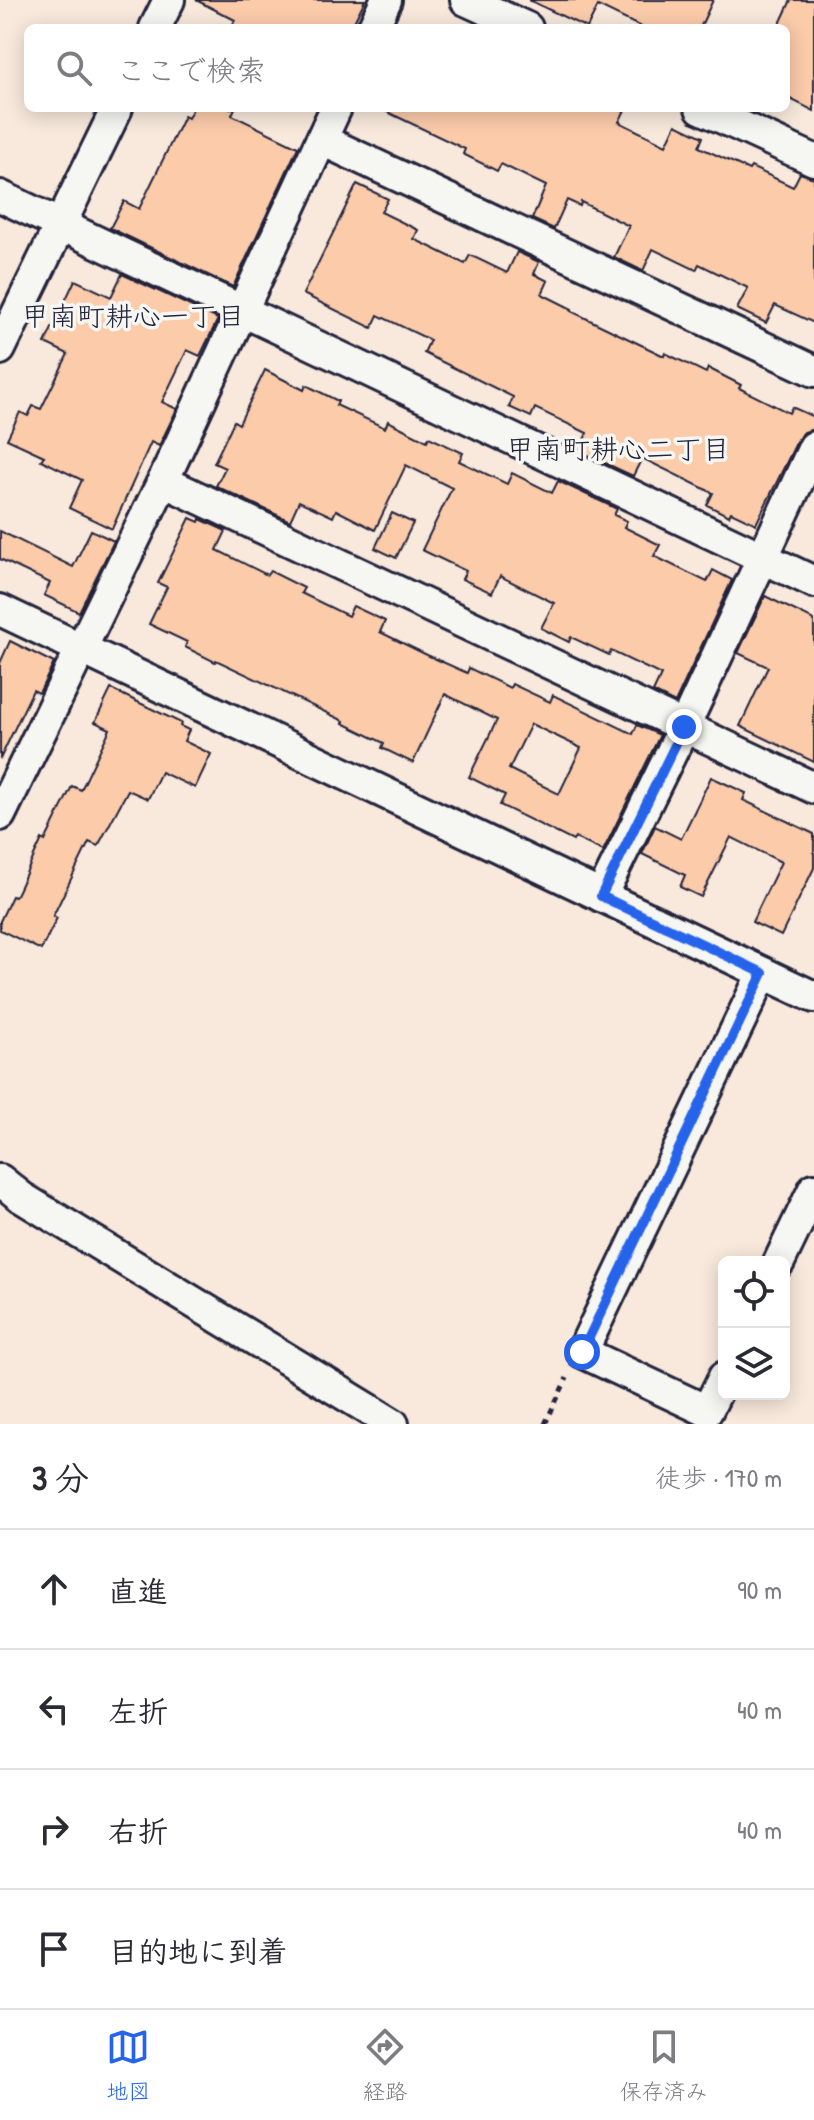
<!DOCTYPE html>
<html lang="ja">
<head>
<meta charset="utf-8">
<style>
	body { margin:0; font-family:"Patrick Hand","Klee One",sans-serif; background:#f2f2f3; color:#2b2b33 }
	.controls { position:absolute; right:24px; bottom:24px; display:grid; overflow:hidden; border-radius:12px; box-shadow:0 4px 20px #0003 }
	.controls button { width:72px; height:72px; display:grid; place-items:center; padding:0; border:0; border-bottom:2px solid #e1e1e2; background:#fff; color:#2b2b33; font:40px sans-serif }
	.stop { position:absolute; width:24px; height:24px; margin:-18px; border:6px solid #2563eb; border-radius:50%; background:#fff }
	.stop.end { background:#2563eb; border-color:#fff; box-shadow:0 2px 8px #0008 }
	.list { margin:0; padding:0; list-style:none }
	h2 { display:flex; justify-content:space-between; align-items:center; height:104px; margin:0; padding:0 32px; font-size:34px }
	h2 small { font-size:26px; font-weight:400; color:#7c7c81 }
	.list li { display:grid; grid-template-columns:52px 1fr auto; gap:24px; align-items:center; box-sizing:border-box; height:120px; padding:0 32px; border-top:2px solid #e1e1e2 }
	.list b { display:block; font-size:30px; white-space:nowrap }
	.list em { font-size:26px; font-style:normal; color:#7c7c81 }
	.icon { flex:none; width:44px; height:44px; fill:none; stroke:currentColor; stroke-width:2; stroke-linecap:round; stroke-linejoin:round }
	.map { position:relative; flex:none; width:814px; height:1424px; overflow:hidden }
	.search { position:absolute; background:#fff; box-shadow:0 4px 20px #0003; left:24px; right:24px; top:24px; height:88px; display:flex; align-items:center; gap:20px; box-sizing:border-box; padding:0 28px; border-radius:12px; color:#7c7c81; font-size:30px }
	.sheet { height:584px; background:#fff }
	nav { display:flex; justify-content:space-around; align-items:center; box-sizing:border-box; height:112px; border-top:2px solid #e1e1e2; background:#fff; font-size:22px; color:#7c7c81 }
	nav a { display:grid; justify-items:center; gap:4px }
	nav .on { color:#2563eb }
	.map>svg:first-child { display:block }
	.building { fill:#fbcbaa; stroke:#22223b; stroke-width:2; fill-rule:evenodd }
	.lines { fill:none; stroke-linecap:round; stroke-linejoin:round }
	.street-casing { stroke:#22223b; stroke-width:36 }
	.path { stroke:#22223b; stroke-width:5; stroke-dasharray:6 6; stroke-linecap:butt }
	.street { stroke:#f6f6f2; stroke-width:30 }
	.route { stroke:#2563eb; stroke-width:10 }
	.labels { text-anchor:middle; stroke-width:7; stroke-linejoin:round; paint-order:stroke }
	.neighbourhood-label { font-size:28px; fill:#22223b; stroke:#f6f6f2 }
</style>
</head>
<body>
<div class="map">
<svg width="814" height="1424" viewBox="0 0 814 1424">
	<rect width="100%" height="100%" fill="#f8e9dc"/>
	<filter id="ink" filterUnits="userSpaceOnUse"><feTurbulence type="fractalNoise" baseFrequency=".0125" numOctaves="2"/><feDisplacementMap in="SourceGraphic" scale="16" xChannelSelector="R" yChannelSelector="G"/><feConvolveMatrix kernelMatrix="1 2 1 2 8 2 1 2 1" color-interpolation-filters="sRGB"/></filter>
	<g filter="url(#ink)">
		<g class="building">
			<polygon points="196,0 365,0 351,28 231,28 235,20"/>
			<polygon points="529,0 713,0 700,28 643,28 598,6 587,28"/>
			<polygon points="791,0 814,0 814,111 786,97 786,28 778,28"/>
			<polygon points="193,108 235,108 232,115 298,147 233,287 110,228 124,201 139,209 184,116 188,118"/>
			<polygon points="379,108 626,108 619,122 666,145 676,124 703,137 699,147 749,170 751,167 793,187 800,173 814,178 814,323 775,305 766,323 737,309 748,288 699,264 696,270 653,249 643,271 614,257 629,226 581,202 580,206 567,200 554,229 532,219 546,186 501,164 497,171 463,154 465,149"/>
			<polygon points="357,184 388,199 381,212 418,230 414,239 465,264 470,255 507,273 517,252 539,262 534,274 548,281 542,294 572,309 571,311 664,356 665,353 706,373 708,368 741,385 739,388 789,413 792,407 814,417 814,429 804,432 798,439 756,524 731,512 729,516 707,505 713,493 642,458 633,476 579,451 587,433 535,408 531,417 509,407 513,397 424,353 430,340 378,315 372,328 303,294"/>
			<polygon points="122,274 218,319 200,356 187,350 162,402 177,409 159,446 151,442 112,529 69,508 82,480 41,460 44,456 7,439 20,412 28,416 33,406 41,409 68,354 45,343 75,280 111,297"/>
			<polygon points="265,370 304,390 306,385 338,401 336,405 385,428 388,421 427,441 429,437 463,453 459,461 507,484 512,473 552,493 558,481 617,509 614,515 627,521 624,527 660,545 654,556 707,582 713,570 732,580 675,703 653,692 661,675 611,651 609,655 571,637 569,642 541,628 554,603 500,576 492,593 462,579 466,571 422,550 452,488 406,465 375,530 336,510 333,517 299,501 290,521 216,486 225,468 214,463 234,421 239,424"/>
			<polygon points="392,513 413,523 396,558 375,548"/>
			<path d="M 190,518 L 199,522 L 200,519 L 226,531 L 217,550 L 267,575 L 270,571 L 304,588 L 301,593 L 348,616 L 353,606 L 385,621 L 380,632 L 427,655 L 467,673 L 469,668 L 510,688 L 512,684 L 550,702 L 553,695 L 633,734 L 637,725 L 660,735 L 603,851 L 575,838 L 573,841 L 500,805 L 505,795 L 469,777 L 497,720 L 445,694 L 413,763 L 382,748 L 384,743 L 343,723 L 344,721 L 216,660 L 215,662 L 185,647 L 187,642 L 149,624 L 167,587 L 158,583 ZM 531,724 L 581,748 L 559,794 L 509,769 Z"/>
			<polygon points="91,530 114,541 79,612 44,595 50,583 0,559 0,531 73,567"/>
			<polygon points="765,596 814,620 814,762 740,726 768,667 738,653"/>
			<polygon points="10,641 54,663 39,693 33,690 0,759 0,663"/>
			<polygon points="111,689 181,723 180,726 189,730 184,741 211,754 195,788 161,772 148,799 128,790 98,846 89,842 53,916 57,918 41,950 0,930 0,921 12,896 15,897 42,839 45,841 72,786 81,790 110,729 95,722"/>
			<polygon points="711,777 746,793 743,800 814,834 814,868 781,936 752,922 781,862 731,837 701,897 680,887 685,875 642,854 655,826 681,839"/>
		</g>
		<g class="lines">
			<g class="street-casing">
				<g id="street">
					<polyline points="466,0 527,28"/>
					<polyline points="155,28 169,0"/>
					<polyline points="373,28 386,0"/>
					<polyline points="701,108 814,160"/>
					<polyline points="322,140 814,371"/>
					<polyline points="0,196 814,582"/>
					<polyline points="0,349 117,108"/>
					<polyline points="163,481 814,788"/>
					<polyline points="0,610 814,997"/>
					<polyline points="0,815 163,481 336,108"/>
					<polyline points="601,896 684,727 814,447"/>
					<polyline points="0,1180 21,1197 393,1424"/>
					<polyline points="779,1262 814,1189"/>
					<polyline points="724,1377 707,1411 582,1352 763,973"/>
				</g>
			</g>
			<polyline class="path" points="545,1424 567,1378"/>
			<use href="#street" class="street"/>
		</g>
	</g>
	<g class="lines" filter="url(#ink)">
		<polyline class="route" points="582,1352 763,973 601,896 684,727"/>
	</g>
	<g class="labels">
		<g class="neighbourhood-label">
			<text x="133" y="326">甲南町耕心一丁目</text>
			<text x="618" y="459">甲南町耕心二丁目</text>
		</g>
	</g>
</svg>
<div class="controls">
<button><svg class="icon" aria-label="locate" viewBox="0 0 24 24"><circle cx="12" cy="12" r="6"/><path d="M12 2v4M12 18v4M2 12h4M18 12h4"/></svg></button>
<button><svg class="icon" aria-label="layers" viewBox="0 0 24 24"><path d="M12 4l9 5-9 5-9-5zM3 14l9 5 9-5"/></svg></button>
</div>
<div class="stop" style="left:582px;top:1352px"></div>
<div class="stop end" style="left:684px;top:727px"></div>
<div class="search"><svg class="icon" aria-label="search" viewBox="0 0 24 24"><circle cx="10" cy="10" r="6"/><path d="M15 15l6 6"/></svg>ここで検索</div>
</div>
<section class="sheet">
<h2>3 分<small>徒歩 · 170 m</small></h2>
<ul class="list">
<li><svg class="icon" aria-label="ahead" viewBox="0 0 24 24"><path d="M12 20V5M6 11l6-6 6 6"/></svg><div><b>直進</b></div><em>90 m</em></li>
<li><svg class="icon" aria-label="left" viewBox="0 0 24 24"><path d="M17 20v-9H6M10 6l-5 5 5 5"/></svg><div><b>左折</b></div><em>40 m</em></li>
<li><svg class="icon" aria-label="right" viewBox="0 0 24 24"><path d="M7 20v-9h11M14 6l5 5-5 5"/></svg><div><b>右折</b></div><em>40 m</em></li>
<li><svg class="icon" aria-label="arrive" viewBox="0 0 24 24"><path d="M6 21V4h12l-3 4 3 4H6"/></svg><div><b>目的地に到着</b></div></li>
</ul>
</section>
<nav>
<a class="on"><svg class="icon" aria-label="map" viewBox="0 0 24 24"><path d="M3 6l6-2 6 2 6-2v14l-6 2-6-2-6 2zM9 4v14M15 6v14"/></svg>地図</a>
<a><svg class="icon" aria-label="directions" viewBox="0 0 24 24"><path d="M12 3l9 9-9 9-9-9zM9 14v-3h6M13 9l2 2-2 2"/></svg>経路</a>
<a><svg class="icon" aria-label="saved" viewBox="0 0 24 24"><path d="M7 4h10v16l-5-4-5 4z"/></svg>保存済み</a>
</nav>
</body>
</html>
